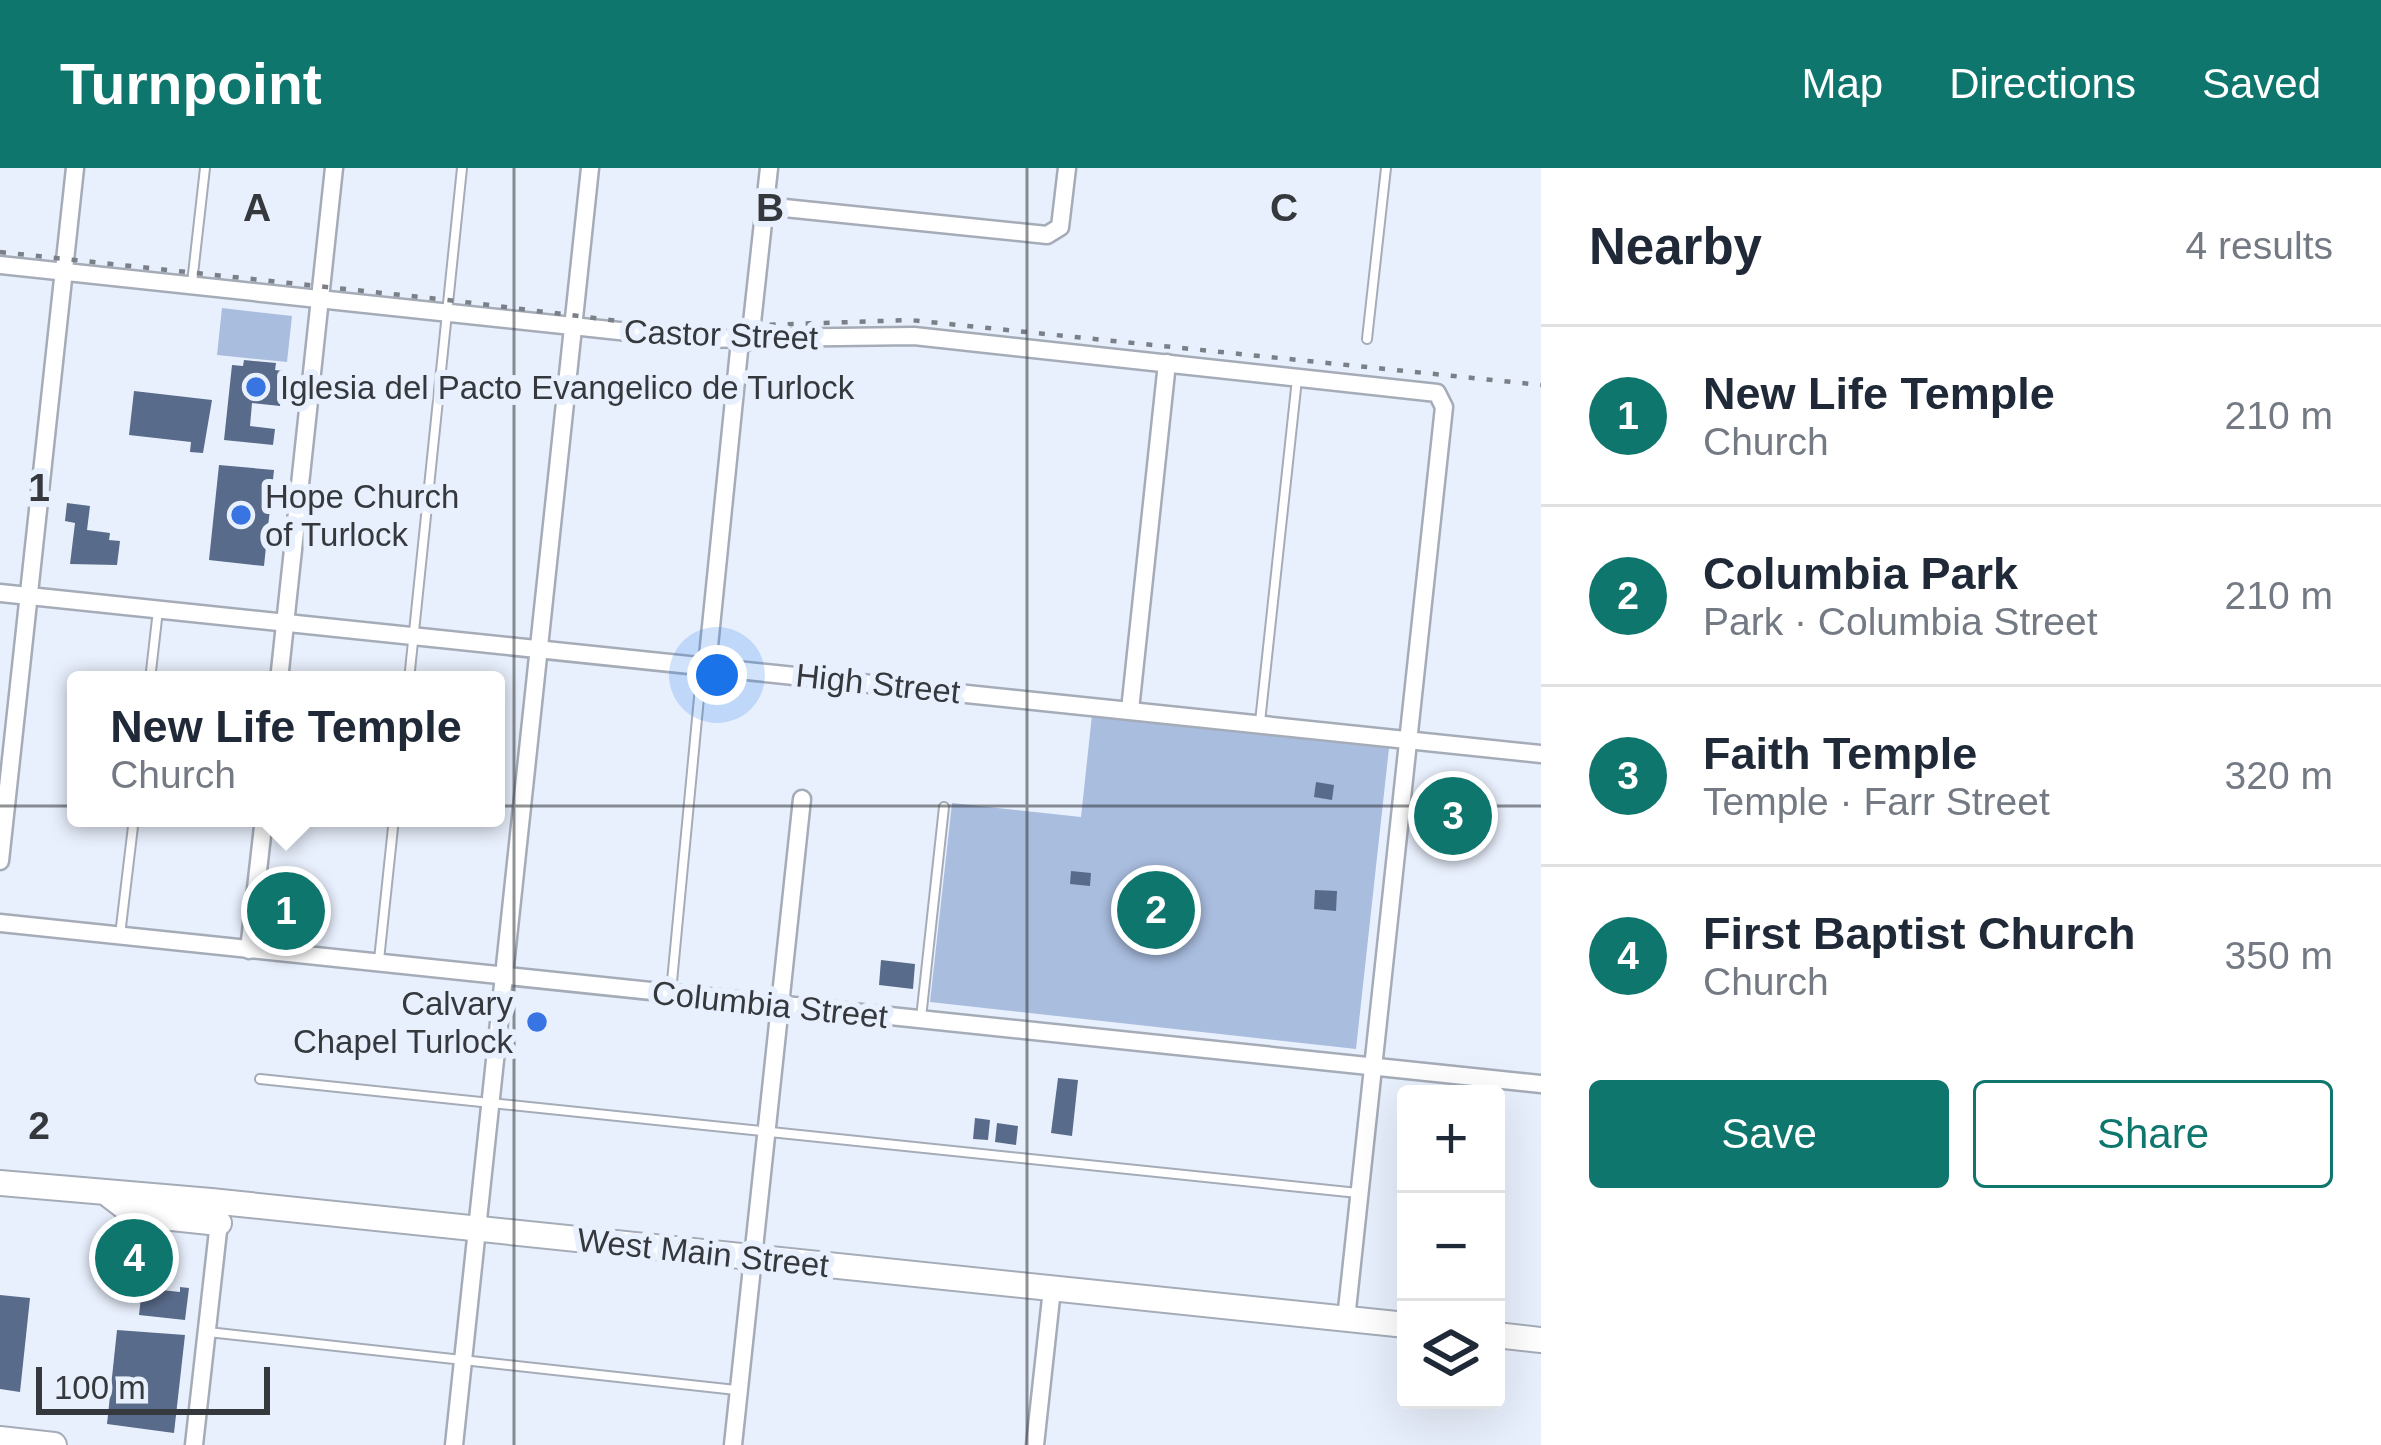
<!DOCTYPE html>
<html lang="en">
<head>
<meta charset="utf-8">
<style>
	body { margin:0; font-family:Arial,sans-serif; background:#f2f2f3; color:#1f2937 }
	.controls { position:absolute; right:36px; bottom:36px; display:grid; overflow:hidden; border-radius:12px; box-shadow:0 12px 48px #0002 }
	.controls button { width:108px; height:108px; display:grid; place-items:center; padding:0; border:0; border-bottom:3px solid #e0e1e3; background:#fff; color:#1f2937; font:60px sans-serif }
	.scale { position:absolute; left:36px; bottom:30px; width:234px; box-sizing:border-box; padding-left:12px; border:6px solid #35383d; border-top:0; font-size:33px; line-height:42px; white-space:nowrap; color:#35383d; -webkit-text-stroke:9px #e9f0fd; paint-order:stroke }
	.you { position:absolute; left:717px; top:507px; width:42px; height:42px; margin:-30px; border:9px solid #fff; border-radius:50%; background:#1a73e8; box-shadow:0 0 0 18px #1a73e833 }
	.badge { display:grid; place-items:center; width:78px; height:78px; border-radius:50%; background:#0f766e; color:#fff; font-size:39px; font-weight:700 }
	.pin { position:absolute; translate:-50% -50%; border:6px solid #fff; box-shadow:0 3px 12px #0006 }
	.popup { position:absolute; left:67px; top:503px; width:438px; height:156px; box-sizing:border-box; display:grid; place-content:center; border-radius:12px; background:#fff; filter:drop-shadow(0 3px 9px #0005); font-size:39px; white-space:nowrap; color:#747a83 }
	.popup b { font-size:45px; color:#1f2937 }
	.popup::after { content:''; position:absolute; left:50%; top:100%; margin-left:-24px; border:24px solid transparent; border-top-color:#fff }
	.list { margin:0; padding:0; list-style:none }
	h2 { display:flex; justify-content:space-between; align-items:center; height:156px; margin:0; padding:0 48px; font-size:51px }
	h2 small { font-size:39px; font-weight:400; color:#747a83 }
	.list li { display:grid; grid-template-columns:78px 1fr auto; gap:36px; align-items:center; box-sizing:border-box; height:180px; padding:0 48px; border-top:3px solid #e0e1e3 }
	.list b { display:block; font-size:45px; white-space:nowrap }
	.list p { margin:0; font-size:39px; white-space:nowrap; color:#747a83 }
	.list em { font-size:39px; font-style:normal; color:#747a83 }
	.actions { display:flex; gap:24px; padding:36px 48px }
	.actions a { flex:1; padding:27px 0; border:3px solid #0f766e; border-radius:12px; text-align:center; font-size:42px; color:#0f766e }
	.actions .main { background:#0f766e; color:#fff }
	.icon { flex:none; width:66px; height:66px; fill:none; stroke:currentColor; stroke-width:2; stroke-linecap:round; stroke-linejoin:round }
	.map { position:relative; flex:none; width:1541px; height:1277px; overflow:hidden }
	header { display:flex; align-items:center; gap:72px; box-sizing:border-box; height:168px; padding:0 60px; background:#0f766e; color:#fff }
	header strong { font-size:57px }
	nav { display:flex; gap:66px; margin-inline-start:auto; font-size:42px }
	main { display:flex }
	aside { flex:1; background:#fff }
	.map>svg:first-child { display:block }
	.green { fill:#a9bddf }
	.building { fill:#596b8a }
	.lines { fill:none; stroke-linecap:round; stroke-linejoin:round }
	.lane-casing { stroke:#a5acb8; stroke-width:12 }
	.street-casing { stroke:#a5acb8; stroke-width:21 }
	.secondary-casing { stroke:#a5acb8; stroke-width:28 }
	.primary-casing { stroke:#a5acb8; stroke-width:28 }
	.lane { stroke:#fff; stroke-width:8 }
	.street { stroke:#fff; stroke-width:16 }
	.secondary { stroke:#fff; stroke-width:24 }
	.primary { stroke:#fff; stroke-width:24 }
	.rail { stroke:#7b7f87; stroke-width:4.5; stroke-dasharray:6 12; stroke-linecap:butt }
	.grid { fill:none; stroke:#35383d; stroke-width:3; stroke-opacity:0.55 }
	.poi-dot { fill:#3875e3; stroke:#e9f0fd; stroke-width:4.5 }
	.labels { text-anchor:middle; stroke-width:12; stroke-linejoin:round; paint-order:stroke }
	.street-label { font-size:33px; fill:#35383d; stroke:#e9f0fd }
	.poi-label { font-size:33px; fill:#35383d; stroke:#e9f0fd; text-anchor:start }
	.grid-label { font-size:39px; text-anchor:middle; font-weight:bold; fill:#35383d; stroke:#e9f0fd; stroke-width:12; stroke-linejoin:round; paint-order:stroke }
</style>
</head>
<body>
<header>
<strong>Turnpoint</strong>
<nav><a>Map</a><a>Directions</a><a>Saved</a></nav>
</header>
<main>
<div class="map">
<svg width="1541" height="1277" viewBox="0 0 1541 1277">
	<rect width="100%" height="100%" fill="#e9f0fd"/>
	<g class="green">
		<polygon points="222,140 292,148 287,194 217,187"/>
		<polygon points="1092,547 1389,580 1356,881 930,834 952,635 1081,649"/>
	</g>
	<g class="building">
		<polygon points="244,192 276,195 275,202 283,203 280,238 252,235 250,258 275,261 273,277 224,272 232,197 243,198"/>
		<polygon points="134,223 212,232 203,285 190,284 191,274 129,267"/>
		<polygon points="219,297 274,302 264,398 209,392"/>
		<polygon points="67,335 90,338 87,362 110,365 109,372 120,373 117,397 70,396 75,355 65,353"/>
		<polygon points="1316,614 1334,617 1332,632 1314,629"/>
		<polygon points="1071,703 1091,705 1090,718 1070,716"/>
		<polygon points="1315,722 1337,723 1336,743 1314,741"/>
		<polygon points="881,792 915,796 913,821 879,817"/>
		<polygon points="1058,910 1078,912 1072,968 1051,965"/>
		<polygon points="975,950 990,952 988,972 973,971"/>
		<polygon points="997,955 1018,958 1016,977 995,974"/>
		<polygon points="180,1119 189,1120 185,1152 139,1147 142,1120 180,1124"/>
		<polygon points="0,1127 30,1130 20,1224 0,1221"/>
		<polygon points="117,1162 185,1167 174,1265 107,1256"/>
	</g>
	<g class="lines">
		<g class="lane-casing">
			<g id="lane">
				<polyline points="192,115 205,0"/>
				<polyline points="1367,171 1386,0"/>
				<polyline points="150,512 158,442"/>
				<polyline points="409,512 462,0"/>
				<polyline points="1260,554 1297,211"/>
				<polyline points="120,767 134,650"/>
				<polyline points="379,792 394,650"/>
				<polyline points="671,824 702,498"/>
				<polyline points="921,850 944,639"/>
				<polyline points="260,911 1358,1025"/>
				<polyline points="208,1164 736,1222"/>
			</g>
		</g>
		<g class="street-casing">
			<g id="street">
				<polyline points="765,38 1047,67 1060,59 1067,0"/>
				<polyline points="0,97 694,171 914,168 1437,225 1444,239 1346,1151"/>
				<polyline points="750,173 769,0"/>
				<polyline points="0,425 1541,586"/>
				<polyline points="707,498 740,173"/>
				<polyline points="279,512 334,0"/>
				<polyline points="1130,542 1167,195"/>
				<polyline points="0,693 75,0"/>
				<polyline points="0,755 1541,916"/>
				<polyline points="249,782 264,650"/>
				<polyline points="194,1277 220,1045"/>
				<polyline points="454,1277 590,0"/>
				<polyline points="733,1277 802,631"/>
				<polyline points="1035,1277 1052,1121"/>
			</g>
		</g>
		<g class="secondary-casing">
			<polyline id="secondary" points="0,1271 54,1277"/>
		</g>
		<g class="primary-casing">
			<g id="primary">
				<polyline points="0,1015 211,1033 1406,1157"/>
				<polyline points="109,1027 134,1046 219,1055"/>
				<polyline points="1496,1167 1541,1172"/>
			</g>
		</g>
		<use href="#lane" class="lane"/>
		<use href="#street" class="street"/>
		<use href="#secondary" class="secondary"/>
		<use href="#primary" class="primary"/>
		<polyline class="rail" points="0,84 448,132 676,160 910,152 1541,217"/>
	</g>
	<path class="grid" d="M 514,0 L 514,1277M 1027,0 L 1027,1277M 0,638 L 1541,638"/>
	<g class="poi-dot">
		<circle cx="256" cy="219" r="12"/>
		<circle cx="241" cy="347" r="12"/>
		<circle cx="537" cy="854" r="12"/>
	</g>
	<g class="labels">
		<g class="street-label">
			<text transform="translate(721 166) rotate(2)" y="12">Castor Street</text>
			<text transform="translate(878 515) rotate(6)" y="12">High Street</text>
			<text transform="translate(770 836) rotate(6)" y="12">Columbia Street</text>
			<text transform="translate(703 1084) rotate(6)" y="12">West Main Street</text>
		</g>
		<g class="poi-label">
			<text x="280" y="231">Iglesia del Pacto Evangelico de Turlock</text>
			<text x="265" y="340">Hope Church<tspan x="265" dy="38">of Turlock</tspan></text>
			<text x="513" y="847" text-anchor="end">Calvary<tspan x="513" dy="38">Chapel Turlock</tspan></text>
		</g>
	</g>
	<g class="grid-label">
		<text x="257" y="53">A</text>
		<text x="770" y="53">B</text>
		<text x="1284" y="53">C</text>
		<text x="39" y="333">1</text>
		<text x="39" y="971">2</text>
	</g>
</svg>
<div class="controls">
<button>+</button>
<button>−</button>
<button><svg class="icon" aria-label="layers" viewBox="0 0 24 24"><path d="M12 4l9 5-9 5-9-5zM3 14l9 5 9-5"/></svg></button>
</div>
<div class="scale">100 m</div>
<div class="you"></div>
<div class="pin badge" style="left:286px;top:743px">1</div>
<div class="popup"><b>New Life Temple</b>Church</div>
<div class="pin badge" style="left:1156px;top:742px">2</div>
<div class="pin badge" style="left:1453px;top:648px">3</div>
<div class="pin badge" style="left:134px;top:1090px">4</div>
</div>
<aside>
<h2>Nearby<small>4 results</small></h2>
<ul class="list">
<li><span class="badge">1</span><div><b>New Life Temple</b><p>Church</p></div><em>210 m</em></li>
<li><span class="badge">2</span><div><b>Columbia Park</b><p>Park · Columbia Street</p></div><em>210 m</em></li>
<li><span class="badge">3</span><div><b>Faith Temple</b><p>Temple · Farr Street</p></div><em>320 m</em></li>
<li><span class="badge">4</span><div><b>First Baptist Church</b><p>Church</p></div><em>350 m</em></li>
</ul>
<div class="actions"><a class="main">Save</a><a>Share</a></div>
</aside>
</main>
</body>
</html>
